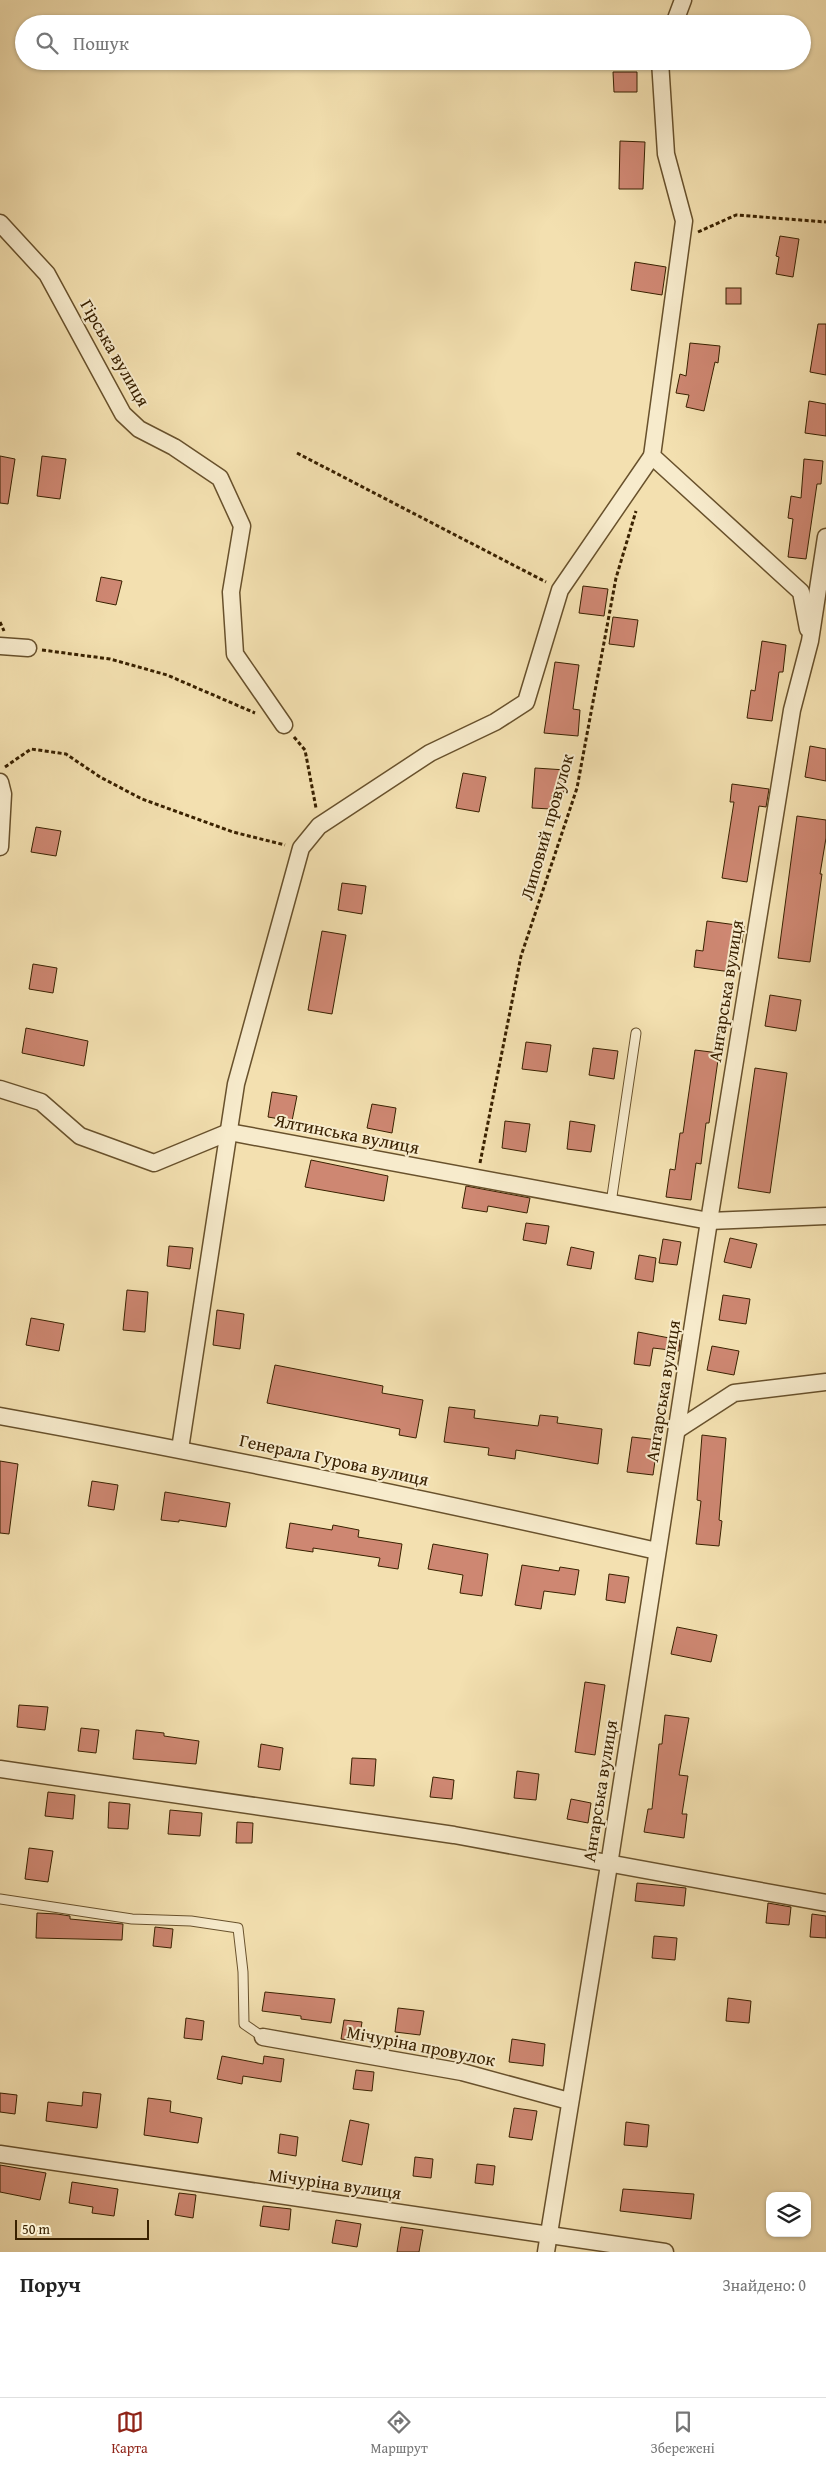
<!DOCTYPE html>
<html lang="uk">
<head>
<meta charset="utf-8">
<style>
	body { margin:0; font-family:"Gentium Book Plus",serif; background:#f2f2f2; color:#222 }
	.controls { position:absolute; right:15px; bottom:15px; display:grid; overflow:hidden; border-radius:10px; box-shadow:0 1px 4px #0004 }
	.controls button { width:45px; height:45px; display:grid; place-items:center; padding:0; border:0; border-bottom:1px solid #e0e0e0; background:#fff; color:#222; font:25px sans-serif }
	.scale { position:absolute; left:15px; bottom:12px; width:134px; box-sizing:border-box; padding-left:5px; border:2px solid #392100; border-top:0; font-size:14px; line-height:18px; white-space:nowrap; color:#392100; -webkit-text-stroke:4px #f7ebcc; paint-order:stroke }
	.list { margin:0; padding:0; list-style:none }
	h2 { display:flex; justify-content:space-between; align-items:center; height:65px; margin:0; padding:0 20px; font-size:21px }
	h2 small { font-size:16px; font-weight:400; color:#767676 }
	.icon { flex:none; width:28px; height:28px; fill:none; stroke:currentColor; stroke-width:2; stroke-linecap:round; stroke-linejoin:round }
	.map { position:relative; flex:none; width:826px; height:2252px; overflow:hidden }
	.search { position:absolute; background:#fff; box-shadow:0 1px 4px #0004; left:15px; right:15px; top:15px; height:55px; display:flex; align-items:center; gap:12px; box-sizing:border-box; padding:0 18px; border-radius:28px; color:#767676; font-size:19px }
	.sheet { height:145px; background:#fff }
	nav { display:flex; justify-content:space-around; align-items:center; box-sizing:border-box; height:70px; border-top:1px solid #e0e0e0; background:#fff; font-size:14px; color:#767676 }
	nav a { display:grid; justify-items:center; gap:2px }
	nav .on { color:#8f2418 }
	.map>svg:first-child { display:block }
	.building { fill:#ce8772; stroke:#392100 }
	.lines { fill:none; stroke-linecap:round; stroke-linejoin:round }
	.service-casing { stroke:#68512c; stroke-width:11 }
	.minor-casing { stroke:#68512c; stroke-width:19 }
	.path { stroke:#392100; stroke-width:3; stroke-dasharray:4 2.5; stroke-linecap:butt }
	.service { stroke:#f7ebcc; stroke-width:9 }
	.minor { stroke:#f7ebcc; stroke-width:16 }
	.labels { text-anchor:middle; stroke-width:4; stroke-linejoin:round; paint-order:stroke }
	.street-label { font-size:18px; fill:#392100; stroke:#f7ebcc }
</style>
</head>
<body>
<div class="map">
<svg width="826" height="2252" viewBox="0 0 826 2252">
	<rect width="100%" height="100%" fill="#f3e0b0"/>
	<filter id="stains"><feTurbulence type="fractalNoise" baseFrequency=".004" numOctaves="4"/><feColorMatrix values="0 0 0 0 .2 0 0 0 0 .09 0 0 0 0 .02 0 0 0 .5 -.17"/></filter>
	<radialGradient id="worn" r=".72"><stop offset=".6" stop-color="#630" stop-opacity="0"/><stop offset="1" stop-color="#630" stop-opacity=".3"/></radialGradient>
	<g class="building">
		<polygon points="613,72 637,72 637,92 614,92"/>
		<polygon points="620,141 645,142 643,189 619,189"/>
		<polygon points="780,236 799,239 793,277 776,274 779,257 776,256"/>
		<polygon points="635,262 666,267 662,295 631,290"/>
		<rect x="726" y="288" width="15" height="16"/>
		<polygon points="818,324 826,324 826,375 810,372"/>
		<polygon points="690,343 720,346 718,363 715,362 704,411 686,407 689,395 676,393 680,374 686,376"/>
		<polygon points="809,401 826,404 826,436 805,433"/>
		<polygon points="0,456 15,459 8,504 0,503"/>
		<polygon points="42,456 66,459 60,499 37,496"/>
		<polygon points="804,459 823,461 821,484 817,484 806,559 788,557 793,519 788,518 791,496 801,498"/>
		<polygon points="101,577 122,581 116,605 96,601"/>
		<polygon points="583,586 608,589 604,616 579,613"/>
		<polygon points="613,617 638,620 634,647 609,644"/>
		<polygon points="762,641 786,645 783,672 779,672 772,721 747,718 751,690 755,691"/>
		<polygon points="555,662 579,665 573,709 580,710 578,736 544,733"/>
		<polygon points="810,746 826,749 826,781 805,777"/>
		<polygon points="535,768 566,770 564,792 552,795 551,809 532,808"/>
		<polygon points="463,773 486,777 479,812 456,808"/>
		<polygon points="732,784 769,789 766,807 759,806 747,882 722,878 734,802 730,802"/>
		<polygon points="797,816 826,820 826,838 820,874 822,874 810,962 778,958"/>
		<polygon points="36,827 61,831 56,856 31,852"/>
		<polygon points="342,883 366,886 362,914 338,910"/>
		<polygon points="707,921 744,926 742,943 735,942 731,972 694,967 696,950 703,951"/>
		<polygon points="322,931 346,935 332,1014 308,1010"/>
		<polygon points="33,964 57,968 53,993 29,989"/>
		<polygon points="770,995 801,1000 796,1031 765,1026"/>
		<polygon points="26,1028 88,1041 84,1066 22,1053"/>
		<polygon points="526,1042 551,1045 547,1072 522,1069"/>
		<polygon points="593,1048 618,1051 614,1079 589,1075"/>
		<polygon points="695,1050 719,1053 709,1123 706,1123 701,1164 696,1163 691,1200 666,1197 670,1169 675,1170 680,1133 683,1133"/>
		<polygon points="755,1068 787,1073 770,1193 738,1188"/>
		<polygon points="272,1092 297,1096 292,1121 268,1117"/>
		<polygon points="372,1104 396,1108 392,1133 367,1128"/>
		<polygon points="505,1121 530,1124 526,1152 502,1148"/>
		<polygon points="570,1121 595,1125 591,1152 567,1149"/>
		<polygon points="311,1160 388,1176 384,1201 305,1187"/>
		<polygon points="466,1186 530,1198 527,1213 488,1206 487,1212 462,1208"/>
		<polygon points="526,1223 549,1226 546,1244 523,1240"/>
		<polygon points="730,1238 757,1244 751,1268 724,1262"/>
		<polygon points="663,1239 681,1242 677,1265 659,1263"/>
		<polygon points="169,1246 193,1248 190,1269 167,1266"/>
		<polygon points="571,1247 594,1252 591,1269 567,1265"/>
		<polygon points="639,1255 656,1258 653,1282 635,1279"/>
		<polygon points="127,1290 148,1292 145,1332 123,1330"/>
		<polygon points="723,1295 750,1299 746,1324 719,1320"/>
		<polygon points="217,1310 244,1314 240,1349 213,1345"/>
		<polygon points="31,1318 64,1324 59,1351 26,1345"/>
		<polygon points="638,1332 680,1340 679,1351 653,1348 650,1366 634,1364"/>
		<polygon points="712,1346 739,1351 734,1375 707,1370"/>
		<polygon points="275,1365 383,1386 382,1393 423,1400 416,1438 399,1435 400,1429 267,1403"/>
		<polygon points="449,1407 475,1410 474,1418 538,1426 540,1415 558,1417 557,1423 602,1429 598,1464 516,1450 515,1459 488,1455 489,1448 444,1442"/>
		<polygon points="702,1435 726,1438 719,1520 722,1521 719,1546 696,1544 701,1501 697,1500"/>
		<polygon points="632,1437 658,1440 653,1475 627,1472"/>
		<polygon points="0,1461 18,1464 9,1534 0,1533"/>
		<polygon points="92,1481 118,1485 114,1510 88,1506"/>
		<polygon points="165,1492 230,1503 226,1527 179,1520 179,1522 161,1520"/>
		<polygon points="290,1523 332,1530 333,1525 359,1530 358,1537 402,1544 398,1569 378,1566 380,1558 313,1548 313,1552 286,1548"/>
		<polygon points="433,1544 488,1554 482,1596 460,1593 463,1575 428,1569"/>
		<polygon points="522,1565 559,1571 560,1567 579,1570 575,1595 544,1591 541,1609 515,1605"/>
		<polygon points="609,1574 629,1577 625,1603 606,1600"/>
		<polygon points="677,1627 717,1635 711,1662 671,1654"/>
		<polygon points="585,1682 605,1685 595,1755 575,1752"/>
		<polygon points="19,1705 48,1707 45,1730 17,1727"/>
		<polygon points="665,1715 689,1718 679,1775 688,1776 682,1814 687,1814 684,1838 644,1832 648,1809 652,1809 659,1744 662,1744"/>
		<polygon points="81,1728 99,1730 96,1753 78,1751"/>
		<polygon points="136,1730 164,1733 164,1736 199,1741 196,1764 133,1759"/>
		<polygon points="261,1744 283,1748 280,1770 258,1767"/>
		<polygon points="352,1758 376,1759 374,1786 350,1784"/>
		<polygon points="517,1771 539,1774 536,1800 514,1798"/>
		<polygon points="433,1777 454,1780 452,1799 430,1797"/>
		<polygon points="48,1792 75,1795 73,1819 45,1816"/>
		<polygon points="571,1799 591,1803 588,1823 567,1819"/>
		<polygon points="109,1802 130,1804 128,1829 108,1828"/>
		<polygon points="170,1810 202,1813 200,1836 168,1834"/>
		<polygon points="237,1822 253,1823 252,1843 236,1843"/>
		<polygon points="29,1848 53,1851 48,1882 25,1879"/>
		<polygon points="637,1883 686,1888 684,1906 635,1901"/>
		<polygon points="768,1903 791,1907 789,1925 766,1923"/>
		<polygon points="37,1913 57,1914 70,1916 70,1919 123,1924 122,1940 36,1938"/>
		<polygon points="812,1914 826,1916 826,1938 810,1937"/>
		<polygon points="155,1927 173,1929 171,1948 153,1946"/>
		<polygon points="654,1936 677,1938 675,1960 652,1958"/>
		<polygon points="265,1992 335,1999 331,2023 301,2019 301,2016 262,2011"/>
		<polygon points="728,1998 751,2001 749,2023 726,2021"/>
		<polygon points="398,2008 424,2011 420,2035 395,2032"/>
		<polygon points="186,2018 204,2021 202,2040 184,2038"/>
		<polygon points="344,2020 362,2022 359,2041 341,2039"/>
		<polygon points="512,2039 545,2044 543,2066 509,2062"/>
		<polygon points="222,2056 263,2064 264,2056 284,2059 281,2082 243,2076 242,2084 217,2079"/>
		<polygon points="356,2070 374,2072 372,2091 353,2089"/>
		<polygon points="83,2092 101,2094 97,2128 46,2121 48,2102 82,2106"/>
		<polygon points="0,2093 17,2095 15,2114 0,2112"/>
		<polygon points="148,2098 171,2101 170,2112 202,2118 198,2143 144,2135"/>
		<polygon points="514,2108 537,2111 532,2140 509,2137"/>
		<polygon points="350,2120 369,2124 362,2165 342,2161"/>
		<polygon points="626,2122 649,2125 647,2147 624,2145"/>
		<polygon points="280,2134 298,2137 296,2156 278,2153"/>
		<polygon points="415,2157 433,2159 431,2178 413,2176"/>
		<polygon points="477,2164 495,2166 493,2185 475,2183"/>
		<polygon points="0,2165 46,2173 40,2200 0,2192"/>
		<polygon points="72,2182 118,2189 114,2216 92,2213 93,2207 69,2203"/>
		<polygon points="623,2189 694,2194 691,2219 620,2211"/>
		<polygon points="179,2193 196,2195 193,2218 175,2215"/>
		<polygon points="263,2206 291,2209 289,2230 260,2226"/>
		<polygon points="336,2220 361,2224 357,2247 332,2243"/>
		<polygon points="401,2227 423,2230 419,2252 397,2252"/>
	</g>
	<g class="lines">
		<g class="service-casing">
			<g id="service">
				<polyline points="611,1203 636,1033"/>
				<polyline points="0,1899 132,1919 191,1921 238,1928 243,1972 244,2024 263,2037"/>
			</g>
		</g>
		<g class="minor-casing">
			<g id="minor">
				<polyline points="674,24 683,0"/>
				<polyline points="660,61 666,154 684,221 652,456 801,592 808,629"/>
				<polyline points="0,223 47,274 123,414 139,429 174,447 220,478 242,526 231,592 235,654 284,725"/>
				<polyline points="0,646 28,648"/>
				<polyline points="0,782 3,794 0,847"/>
				<polyline points="0,1089 41,1102 80,1136 154,1163 229,1132 709,1221 826,1216"/>
				<path d="M 0,1416 C 221,1456 439,1502 657,1551"/>
				<polyline points="677,1430 734,1393 826,1382"/>
				<polyline points="180,1449 236,1084 301,848 319,826 430,753 495,722 526,702 560,590 652,456"/>
				<polyline points="0,1769 454,1835 826,1903"/>
				<polyline points="263,2037 462,2072 569,2101"/>
				<polyline points="0,2154 665,2252"/>
				<polyline points="546,2252 609,1865 709,1221 792,710 810,641 826,537"/>
			</g>
		</g>
		<g class="path">
			<polyline points="698,232 736,215 826,222"/>
			<polyline points="297,453 546,582"/>
			<polyline points="0,622 4,631"/>
			<polyline points="42,650 110,659 167,675 255,713"/>
			<polyline points="294,737 305,750 316,808"/>
			<polyline points="5,767 31,749 66,754 100,777 142,799 233,832 285,845"/>
			<polyline points="480,1163 521,956 577,788 616,578 636,511"/>
		</g>
		<use href="#service" class="service"/>
		<use href="#minor" class="minor"/>
	</g>
	<g class="labels">
		<g class="street-label">
			<text transform="translate(115 353) rotate(60)" y="6">Гірська вулиця</text>
			<text transform="translate(547 827) rotate(-74)" y="6">Липовий провулок</text>
			<text transform="translate(726 991) rotate(-81)" y="6">Ангарська вулиця</text>
			<text transform="translate(347 1134) rotate(11)" y="6">Ялтинська вулиця</text>
			<text transform="translate(663 1391) rotate(-81)" y="6">Ангарська вулиця</text>
			<text transform="translate(334 1460) rotate(12)" y="6">Генерала Гурова вулиця</text>
			<text transform="translate(600 1791) rotate(-81)" y="6">Ангарська вулиця</text>
			<text transform="translate(421 2046) rotate(11)" y="6">Мічуріна провулок</text>
			<text transform="translate(335 2184) rotate(8)" y="6">Мічуріна вулиця</text>
		</g>
	</g>
	<rect width="100%" height="100%" filter="url(#stains)"/>
	<rect width="100%" height="100%" fill="url(#worn)"/>
</svg>
<div class="controls">
<button><svg class="icon" aria-label="layers" viewBox="0 0 24 24"><path d="M12 4l9 5-9 5-9-5zM3 14l9 5 9-5"/></svg></button>
</div>
<div class="scale">50 m</div>
<div class="search"><svg class="icon" aria-label="search" viewBox="0 0 24 24"><circle cx="10" cy="10" r="6"/><path d="M15 15l6 6"/></svg>Пошук</div>
</div>
<section class="sheet">
<h2>Поруч<small>Знайдено: 0</small></h2>
<ul class="list">
</ul>
</section>
<nav>
<a class="on"><svg class="icon" aria-label="map" viewBox="0 0 24 24"><path d="M3 6l6-2 6 2 6-2v14l-6 2-6-2-6 2zM9 4v14M15 6v14"/></svg>Карта</a>
<a><svg class="icon" aria-label="directions" viewBox="0 0 24 24"><path d="M12 3l9 9-9 9-9-9zM9 14v-3h6M13 9l2 2-2 2"/></svg>Маршрут</a>
<a><svg class="icon" aria-label="saved" viewBox="0 0 24 24"><path d="M7 4h10v16l-5-4-5 4z"/></svg>Збережені</a>
</nav>
</body>
</html>
